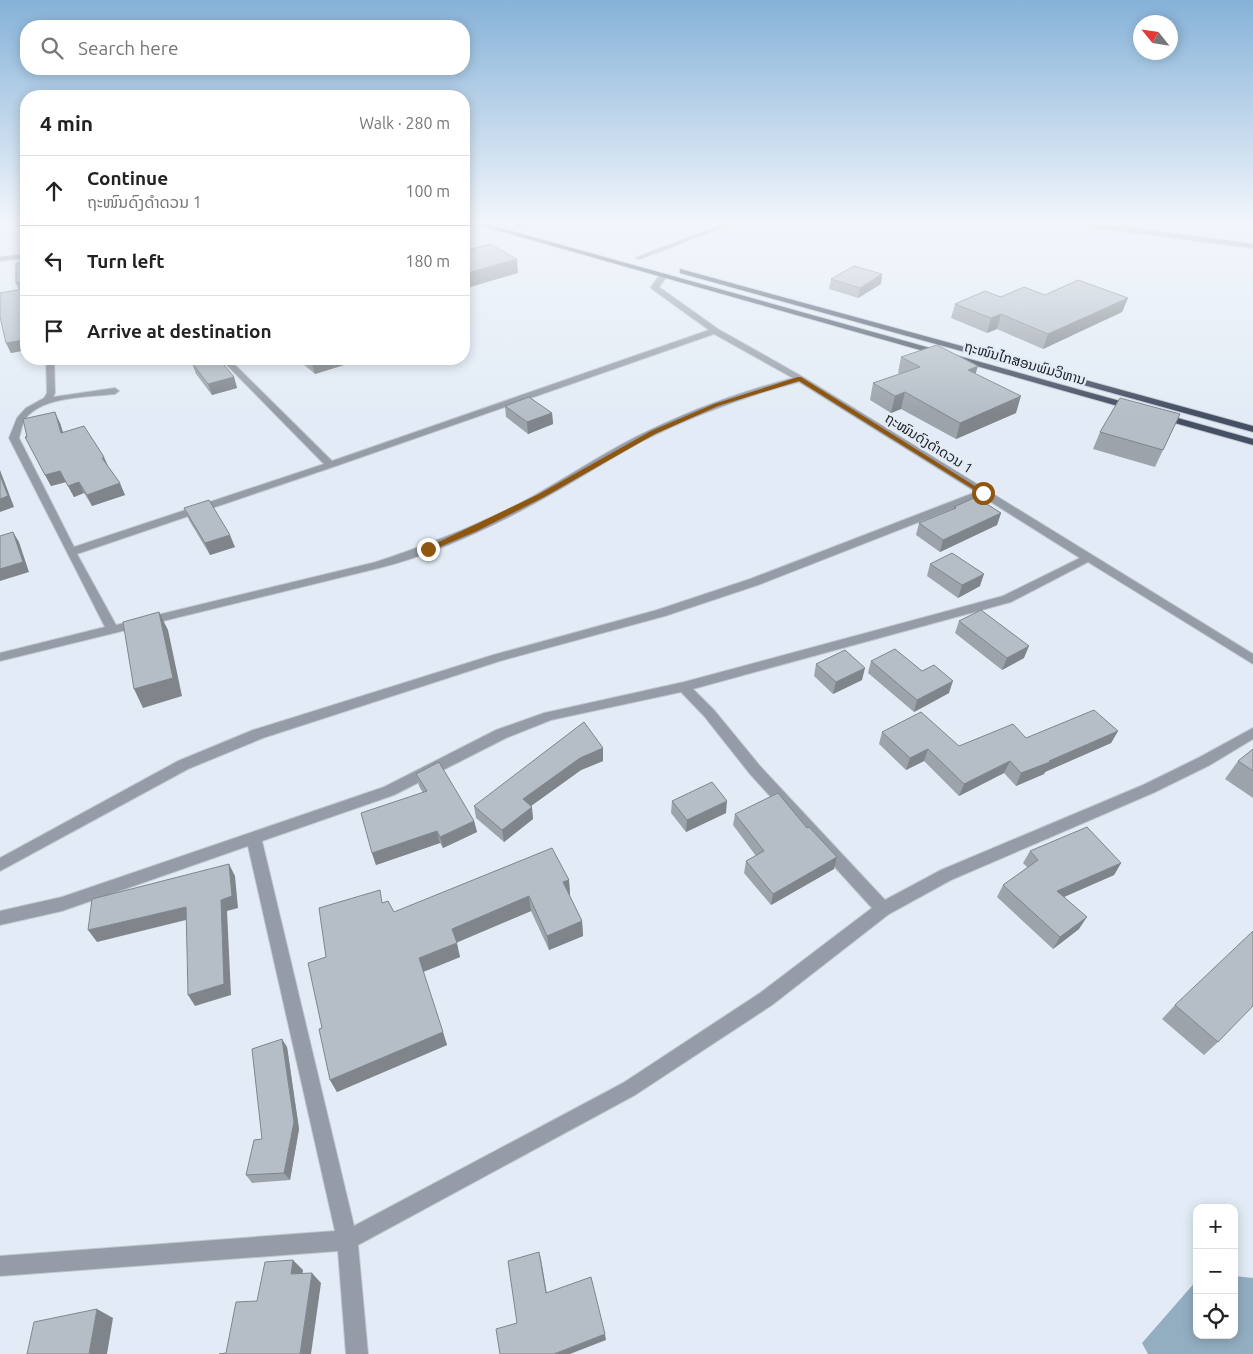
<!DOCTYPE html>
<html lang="en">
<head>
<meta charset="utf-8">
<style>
	body { margin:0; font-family:Ubuntu,"Noto Sans Lao",sans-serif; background:#f6f6f6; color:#222 }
	.controls { position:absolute; right:15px; bottom:15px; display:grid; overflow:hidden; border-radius:10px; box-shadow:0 2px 12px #0003 }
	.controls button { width:45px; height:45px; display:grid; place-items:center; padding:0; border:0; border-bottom:1px solid #e0e0e0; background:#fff; color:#222; font:25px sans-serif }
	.compass { position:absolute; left:1133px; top:15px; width:45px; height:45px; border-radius:50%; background:#fff; box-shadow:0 2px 12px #0003; rotate:300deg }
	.stop { position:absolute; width:15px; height:15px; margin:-11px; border:4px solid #8f560f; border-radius:50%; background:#fff }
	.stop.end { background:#8f560f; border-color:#fff; box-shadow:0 1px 5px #0008 }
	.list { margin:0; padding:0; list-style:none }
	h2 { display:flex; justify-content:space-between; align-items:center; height:65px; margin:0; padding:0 20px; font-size:21px }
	h2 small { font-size:16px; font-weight:400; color:#767676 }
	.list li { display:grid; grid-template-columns:32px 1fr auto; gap:15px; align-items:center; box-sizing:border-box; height:70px; padding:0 20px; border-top:1px solid #e0e0e0 }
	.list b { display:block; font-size:19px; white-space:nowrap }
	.list p { margin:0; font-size:16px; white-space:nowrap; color:#767676 }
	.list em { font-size:16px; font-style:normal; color:#767676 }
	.icon { flex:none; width:28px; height:28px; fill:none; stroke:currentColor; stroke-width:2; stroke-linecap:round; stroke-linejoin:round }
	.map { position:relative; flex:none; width:1253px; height:1354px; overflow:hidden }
	.search { position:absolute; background:#fff; box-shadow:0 2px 12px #0003; left:20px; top:20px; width:450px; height:55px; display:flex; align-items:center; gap:12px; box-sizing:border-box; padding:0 18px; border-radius:20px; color:#767676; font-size:19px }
	.panel { position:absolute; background:#fff; box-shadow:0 2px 12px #0003; left:20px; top:90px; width:450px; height:275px; border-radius:20px }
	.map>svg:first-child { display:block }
	.water { fill:#92aec0 }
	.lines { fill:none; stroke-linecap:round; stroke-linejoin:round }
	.minor-casing { stroke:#c0c8d1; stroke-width:2 }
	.trunk-casing { stroke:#c0c8d1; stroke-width:2 }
	.minor { fill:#969ca7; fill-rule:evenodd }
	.trunk { fill:#465064; fill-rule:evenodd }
	.wall { fill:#9ca3ab }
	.shaded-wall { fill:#7f858b }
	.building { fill:#b5bec7; stroke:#7f858b }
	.route { fill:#8f560f }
	.labels { text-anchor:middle; stroke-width:4.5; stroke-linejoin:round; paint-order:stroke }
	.far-street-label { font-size:14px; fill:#212428; stroke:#e3ecf6 }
</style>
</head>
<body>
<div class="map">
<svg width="1253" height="1354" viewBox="0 0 1253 1354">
	<rect width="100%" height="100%" fill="#e3ecf6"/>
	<polygon class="water" points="1234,1276 1253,1278 1253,1354 1148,1354 1142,1343 1197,1280 1197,1335 1234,1335"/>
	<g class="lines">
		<g class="minor-casing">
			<g id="minor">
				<polygon points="523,222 531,222 521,227 517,227 517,225"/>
				<polygon points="728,222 737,222 640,259 635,258"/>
				<polygon points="1087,222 1253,244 1253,248 1090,227 1087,225"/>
				<polygon points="26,254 26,258 0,261 0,257"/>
				<path d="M 661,273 L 668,275 L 659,287 L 718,329 L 803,377 L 1253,654 L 1253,664 L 1088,562 L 1011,602 L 693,689 L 714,710 L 760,766 L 885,900 L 941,870 L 1143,785 L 1200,757 L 1253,728 L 1253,739 L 1210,765 L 1153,793 L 951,880 L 889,914 L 772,1005 L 635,1095 L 358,1245 L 368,1354 L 346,1354 L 338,1251 L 0,1276 L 0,1256 L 335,1231 L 248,846 L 62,911 L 0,925 L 0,911 L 62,897 L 384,787 L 496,730 L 544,713 L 684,682 L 1003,596 L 1080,558 L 983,497 L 758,585 L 665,616 L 500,661 L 263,738 L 188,769 L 0,871 L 0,858 L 178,761 L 253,730 L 493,655 L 657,610 L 750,579 L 976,492 L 799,382 C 745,396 692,416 642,441 C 614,456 588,473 560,489 C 506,520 440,553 379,568 L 0,661 L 0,653 L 105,627 L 9,438 L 17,418 L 26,408 L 44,398 L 47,393 L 46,359 L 54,359 L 55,393 L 53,397 L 115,388 L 119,391 L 115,394 C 89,397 42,396 25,419 C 22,424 21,432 19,438 L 74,547 L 324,464 L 221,359 L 229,359 L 332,461 L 709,330 L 652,289 L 651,287 ZM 714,334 L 793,378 C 739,392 686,412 636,437 C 595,458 557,484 517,505 C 471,528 424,546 376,562 L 116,625 L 77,554 L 333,467 ZM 681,692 L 704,716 L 750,774 L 872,908 L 760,993 L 623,1083 L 354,1226 L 262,841 L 394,795 L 506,738 L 551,720 Z"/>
			</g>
		</g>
		<g class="trunk-casing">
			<g id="trunk">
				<polygon points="468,222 479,222 1138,406 1140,408 1135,411 1132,410"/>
				<polygon points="680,269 1253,426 1253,432 680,273"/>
				<polygon points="1160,413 1253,439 1253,445 1157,418 1155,416"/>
			</g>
		</g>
		<use href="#minor" class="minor"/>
		<use href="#trunk" class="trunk"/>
	</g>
	<g class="wall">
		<polygon points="26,262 26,350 11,353 6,343 19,290 16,283"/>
		<polygon points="882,274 881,284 858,298 829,289 831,279"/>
		<polygon points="1045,295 1128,298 1122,312 1043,349 997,329 987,333 951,318 955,304 1001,297"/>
		<polygon points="901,357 975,374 1016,413 956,439 901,409 891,413 870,400 873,383 900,374 898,373"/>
		<polygon points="297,359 346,359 347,364 315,374"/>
		<polygon points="192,363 234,377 237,388 212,395 196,374"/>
		<polygon points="505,406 552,413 553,424 528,434 506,417"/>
		<polygon points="1180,414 1155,467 1093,449 1100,432"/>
		<polygon points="60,423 63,432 109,468 125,495 92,506 84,493 74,497 66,482 51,486 25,437"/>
		<polygon points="954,507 1001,513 997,525 940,552 916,535 919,523 954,509"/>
		<polygon points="184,508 235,547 210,555 189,520"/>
		<polygon points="930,564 980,586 958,598 927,576"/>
		<polygon points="959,621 1024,658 1002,670 955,633"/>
		<polygon points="871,661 949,693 914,712 868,673"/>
		<polygon points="816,664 862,680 833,694 814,676"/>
		<polygon points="1118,731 1111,743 1045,772 1044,774 1016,786 1004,773 959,796 924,761 906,770 879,744 882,732 959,746 1026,738"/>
		<polygon points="603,748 603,761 581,770 531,806 533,819 504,842 476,818 474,806"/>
		<polygon points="1253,749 1253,798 1225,779 1238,761"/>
		<polygon points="416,774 474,821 477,832 443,848 440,843 376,865 372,853 423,793 419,786"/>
		<polygon points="672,801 726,813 686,832 671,813"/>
		<polygon points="735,814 807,828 834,869 771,905 744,873 746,861 756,856 733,825"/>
		<polygon points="1030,851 1121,863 1114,875 1064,897 1079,929 1053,949 997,897 1003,885 1028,868 1023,863"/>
		<polygon points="569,880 570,895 569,895 582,921 583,936 549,950 531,911 456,943 460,957 423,972 447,1045 337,1092 330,1080 322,1028 326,957 394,912"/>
		<polygon points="1175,1005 1218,1042 1204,1055 1162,1019"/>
		<polygon points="287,1047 299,1129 290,1180 252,1183 246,1175 262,1139"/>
	</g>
	<g class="shaded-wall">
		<polygon points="517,259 518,273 464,289 464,274"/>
		<polygon points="882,274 881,284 858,298 860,288"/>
		<polygon points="1128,298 1122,312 1043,349 1048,334"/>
		<polygon points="1001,314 997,329 987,333 991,318"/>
		<polygon points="26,317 26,350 11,353 6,343"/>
		<polygon points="329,359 346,359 347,364 315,374 312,364"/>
		<polygon points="978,366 973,382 968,370"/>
		<polygon points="234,377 237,388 212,395 208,384"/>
		<polygon points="905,392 901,409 891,413 895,396"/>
		<polygon points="1021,396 1016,413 956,439 960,423"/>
		<polygon points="55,412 60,423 66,443 61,433"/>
		<polygon points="552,413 553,424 528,434 527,422"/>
		<polygon points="104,457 109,468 102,458"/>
		<polygon points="0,470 14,507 0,512"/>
		<polygon points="60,471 66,482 51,486 45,475"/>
		<polygon points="79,482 84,493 74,497 68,486"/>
		<polygon points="120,483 125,495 92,506 87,495"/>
		<polygon points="1001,513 997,525 940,552 943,540"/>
		<polygon points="13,532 19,542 29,572 0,581 0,569"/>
		<polygon points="230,535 235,547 210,555 205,543"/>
		<polygon points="984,574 980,586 958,598 962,585"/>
		<polygon points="159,612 168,630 182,696 143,708 134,689"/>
		<polygon points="1029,646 1024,658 1002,670 1007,658"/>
		<polygon points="865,668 862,680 833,694 836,682"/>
		<polygon points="953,681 949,693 914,712 917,700"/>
		<polygon points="1118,731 1111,743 1045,772 1044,774 1016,786 1021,773 1049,761"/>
		<polygon points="603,748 603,761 581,770 524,811 523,799 580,758"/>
		<polygon points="928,749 924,761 906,770 910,758"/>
		<polygon points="1010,761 1004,773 959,796 964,784"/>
		<polygon points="727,801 726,813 686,832 687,820"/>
		<polygon points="532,807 533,819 504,842 502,830"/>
		<polygon points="474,821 477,832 443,848 440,837"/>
		<polygon points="437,831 440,843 376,865 372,853"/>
		<polygon points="837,857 834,869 771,905 773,894"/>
		<polygon points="1121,863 1114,875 1050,903 1057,891"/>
		<polygon points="229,864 235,876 238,908 227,911 231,995 195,1006 188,995 221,900"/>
		<polygon points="569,880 570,895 564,897 563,882"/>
		<polygon points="529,896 531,911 455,943 452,929"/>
		<polygon points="186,907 194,918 97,942 88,930"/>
		<polygon points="1087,917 1079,929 1053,949 1060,937"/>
		<polygon points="582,921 583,936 549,950 547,936"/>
		<polygon points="457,943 460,957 423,972 419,958"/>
		<polygon points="443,1032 447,1045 337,1092 330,1080"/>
		<polygon points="282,1039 287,1047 299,1129 290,1180 284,1173"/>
		<polygon points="539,1252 541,1259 548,1300 546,1293"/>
		<polygon points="293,1260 303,1270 301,1284 291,1274"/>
		<polygon points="312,1273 321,1283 311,1354 300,1354"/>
		<polygon points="97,1309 113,1318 107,1354 89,1354"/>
		<polygon points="605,1334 606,1340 570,1354 554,1354"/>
	</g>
	<g class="building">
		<polygon points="490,244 517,259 464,274 464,251"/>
		<polygon points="26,262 26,317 23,340 6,343 0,317 0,293 23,289 23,282 16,283 16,264"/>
		<polygon points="854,266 882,274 860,288 831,279"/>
		<polygon points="1078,280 1128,298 1048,334 1001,314 991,318 955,304 985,291 1001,297 1024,287 1045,295"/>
		<polygon points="937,345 978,366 968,370 1021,396 960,423 905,392 895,396 873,383 920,367 901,357"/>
		<polygon points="208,359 219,359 234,377 208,384 192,363"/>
		<polygon points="306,359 329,359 312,364"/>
		<polygon points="529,397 552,413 527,422 505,406"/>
		<polygon points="1120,398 1180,414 1163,450 1100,432"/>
		<polygon points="55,412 61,433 84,426 104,457 102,458 120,483 87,495 79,482 68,486 60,471 45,475 25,437 27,437 23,419"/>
		<polygon points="0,475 8,496 0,499"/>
		<polygon points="976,497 1001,513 943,540 919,523 956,508 954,507"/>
		<polygon points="209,500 230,535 205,543 184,508"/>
		<polygon points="13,532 23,562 0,569 0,536"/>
		<polygon points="952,553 984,574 962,585 930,564"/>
		<polygon points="981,610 1029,646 1007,658 959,621"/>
		<polygon points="159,612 173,678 134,689 123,622"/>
		<polygon points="895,649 922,671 934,665 953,681 917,700 871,661"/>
		<polygon points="845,650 865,668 836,682 816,664"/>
		<polygon points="1094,710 1118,731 1049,761 1050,762 1021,773 1010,761 964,784 928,749 910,758 882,732 921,712 959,746 1013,724 1026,738"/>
		<polygon points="584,722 603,748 580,758 523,799 532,807 502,830 474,806"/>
		<polygon points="1253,749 1253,771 1238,761"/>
		<polygon points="439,762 474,821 440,837 437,831 372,853 361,813 427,791 416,774"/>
		<polygon points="712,782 727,801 687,820 672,801"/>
		<polygon points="778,793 807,828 809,827 837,857 773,894 746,861 764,851 735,814"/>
		<polygon points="1087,827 1121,863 1057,891 1087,917 1060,937 1003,885 1038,860 1030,851"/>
		<polygon points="552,848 569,880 563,882 582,921 547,936 529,896 452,929 457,943 419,958 443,1032 330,1080 319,1029 322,1028 308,963 326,957 319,908 380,890 382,903 388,901 394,912"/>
		<polygon points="229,864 232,896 221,900 224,984 188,995 186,907 88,930 92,899"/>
		<polygon points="1253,931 1253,1006 1218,1042 1175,1005"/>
		<polygon points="282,1039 294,1122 284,1173 246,1175 254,1140 262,1139 252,1049"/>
		<polygon points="539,1252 546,1293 591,1277 605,1334 554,1354 500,1354 496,1329 517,1323 508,1261"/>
		<polygon points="293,1260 291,1274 312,1273 300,1354 219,1354 226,1353 236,1302 257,1301 265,1262"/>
		<polygon points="97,1309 89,1354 27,1354 34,1322"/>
	</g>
	<linearGradient id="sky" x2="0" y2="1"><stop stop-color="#85b2d8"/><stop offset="0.54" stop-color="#f2f6fb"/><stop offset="1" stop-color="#f2f6fb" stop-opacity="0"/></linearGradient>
	<rect width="1253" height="412" fill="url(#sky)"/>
	<polygon class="route" points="798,377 801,377 986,493 981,494 799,381 718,406 655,434 544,497 477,531 430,551 424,549 539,494 651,431 714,404"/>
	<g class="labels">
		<g class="far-street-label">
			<text transform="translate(1025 363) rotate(16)" y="5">ຖະໜົນໄກສອນພົມວິຫານ</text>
			<text transform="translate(929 443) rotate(32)" y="5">ຖະໜົນດົງດຳດວນ 1</text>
		</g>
	</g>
</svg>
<div class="controls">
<button>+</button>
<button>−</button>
<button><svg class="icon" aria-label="locate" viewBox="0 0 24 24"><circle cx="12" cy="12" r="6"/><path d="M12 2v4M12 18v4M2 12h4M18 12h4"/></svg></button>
</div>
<svg class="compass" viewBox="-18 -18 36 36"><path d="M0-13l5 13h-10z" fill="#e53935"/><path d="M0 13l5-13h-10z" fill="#767676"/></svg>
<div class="stop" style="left:983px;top:493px"></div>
<div class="stop end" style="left:428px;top:549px"></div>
<div class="search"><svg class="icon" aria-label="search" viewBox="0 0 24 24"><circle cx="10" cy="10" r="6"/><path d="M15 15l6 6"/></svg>Search here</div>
<section class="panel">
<h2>4 min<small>Walk · 280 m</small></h2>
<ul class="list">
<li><svg class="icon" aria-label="ahead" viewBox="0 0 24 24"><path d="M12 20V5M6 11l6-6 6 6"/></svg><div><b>Continue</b><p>ຖະໜົນດົງດຳດວນ 1</p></div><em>100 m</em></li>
<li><svg class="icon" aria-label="left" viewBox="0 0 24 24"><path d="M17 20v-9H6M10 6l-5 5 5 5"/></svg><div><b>Turn left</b></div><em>180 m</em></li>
<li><svg class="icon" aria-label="arrive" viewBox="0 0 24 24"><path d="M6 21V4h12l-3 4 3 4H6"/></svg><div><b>Arrive at destination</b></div></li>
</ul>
</section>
</div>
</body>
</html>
